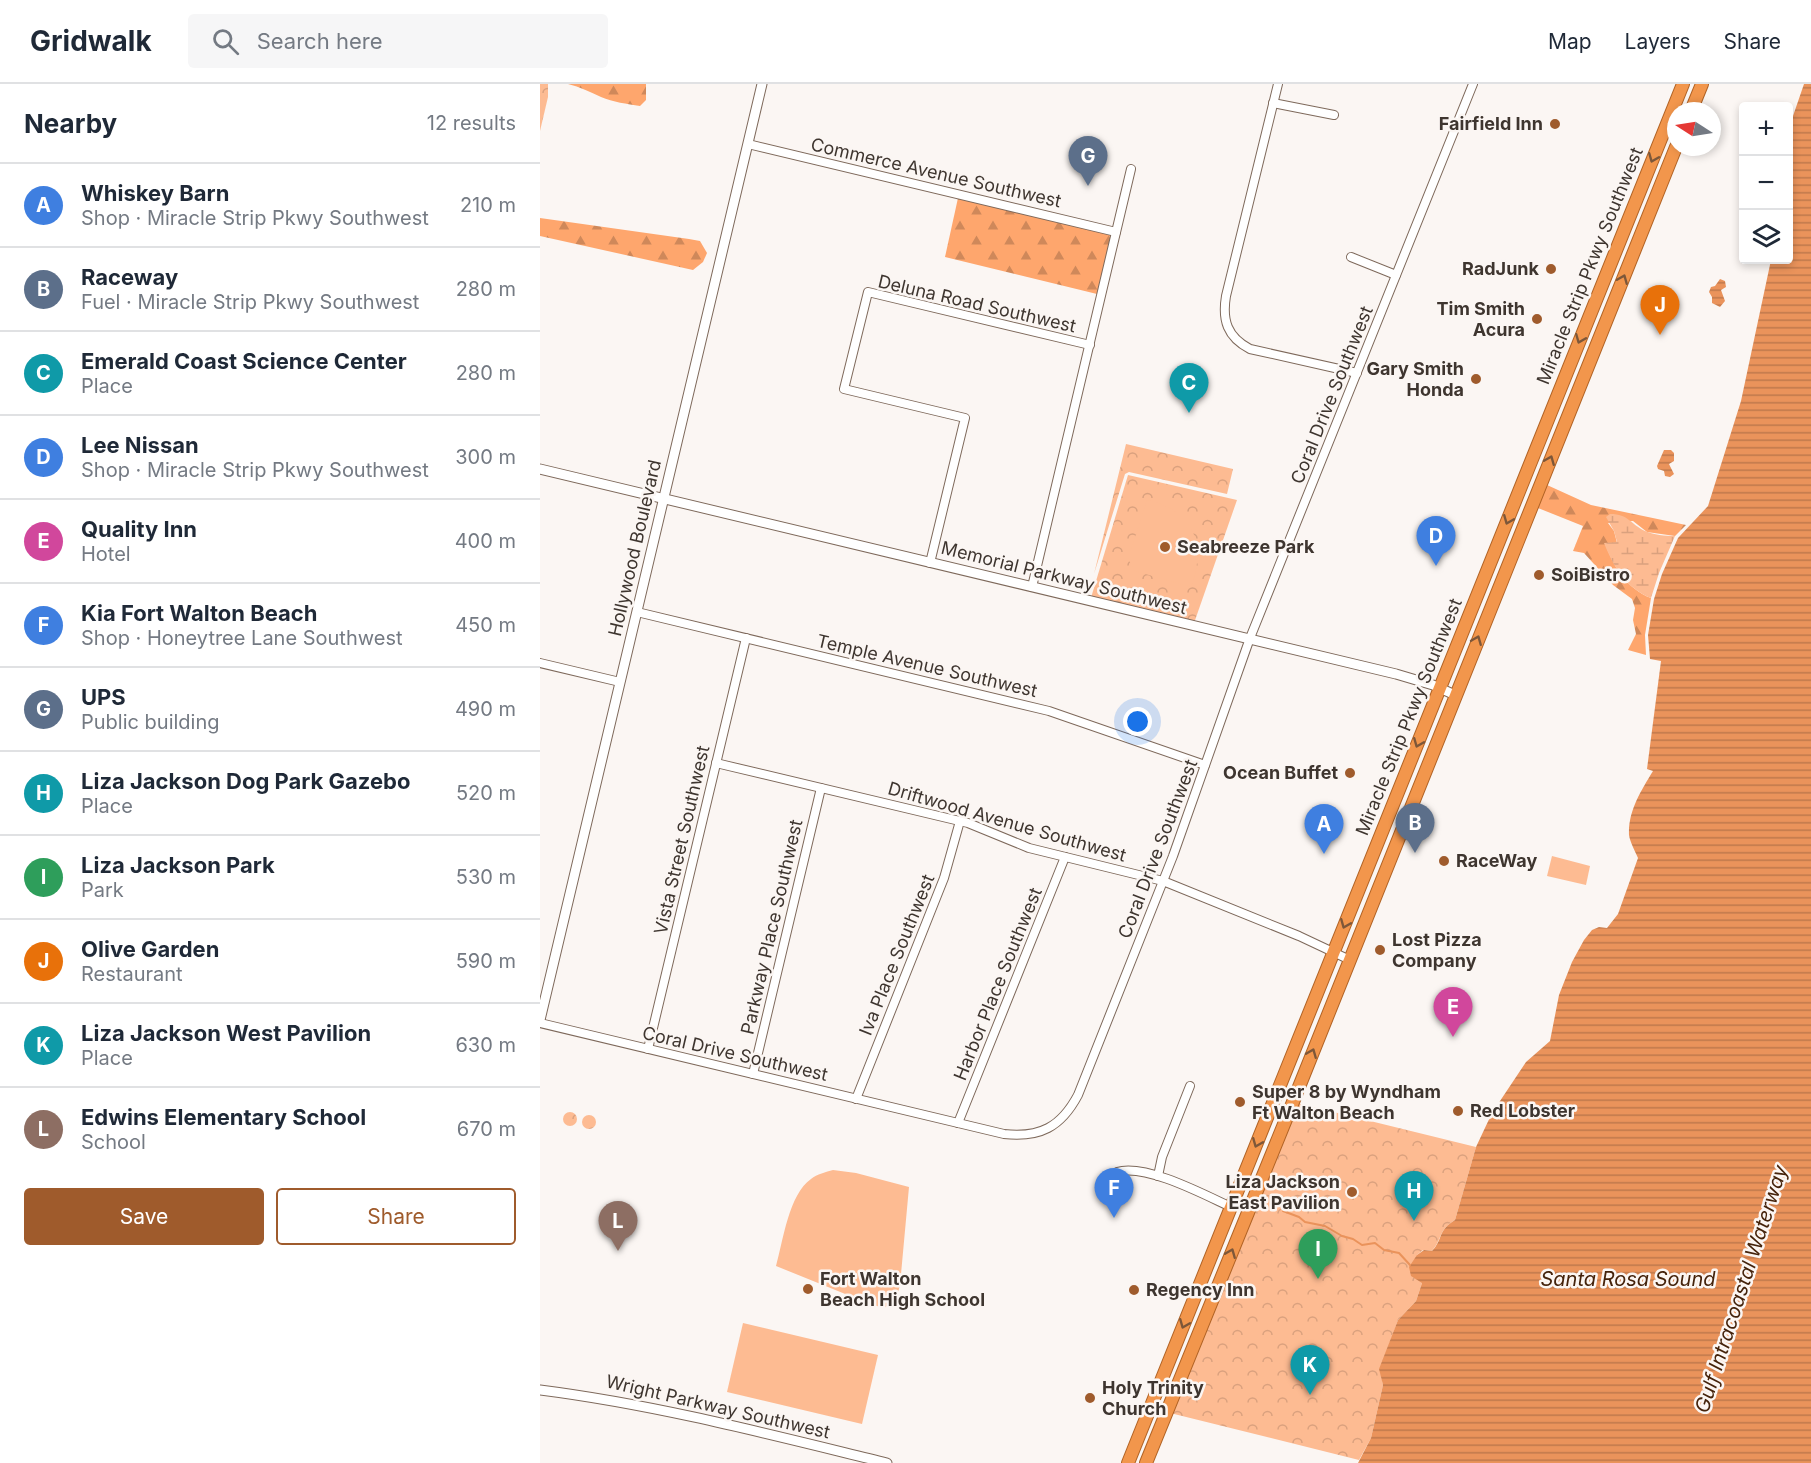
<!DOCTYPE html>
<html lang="en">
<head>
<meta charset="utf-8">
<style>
	body { margin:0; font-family:Inter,sans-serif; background:#f6f6f7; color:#1f2937 }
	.controls { position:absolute; right:18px; top:18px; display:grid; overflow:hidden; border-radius:6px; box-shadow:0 3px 9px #0003 }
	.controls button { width:54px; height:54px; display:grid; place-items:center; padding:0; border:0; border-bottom:2px solid #e0e1e3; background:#fff; color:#1f2937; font:30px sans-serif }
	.compass { position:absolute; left:1127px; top:18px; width:54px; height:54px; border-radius:50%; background:#fff; box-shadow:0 3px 9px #0003; rotate:282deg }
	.you { position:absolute; left:598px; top:638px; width:21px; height:21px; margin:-15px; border:4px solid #fff; border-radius:50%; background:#1a73e8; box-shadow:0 0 0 9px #1a73e833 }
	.badge { display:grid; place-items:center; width:39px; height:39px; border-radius:50%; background:#9f5b2c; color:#fff; font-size:20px; font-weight:700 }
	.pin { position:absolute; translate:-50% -50px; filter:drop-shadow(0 2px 3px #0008) }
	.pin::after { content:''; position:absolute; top:32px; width:21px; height:18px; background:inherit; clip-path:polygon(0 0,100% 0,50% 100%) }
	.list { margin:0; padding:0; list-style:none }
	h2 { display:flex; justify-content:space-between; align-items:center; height:78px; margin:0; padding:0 24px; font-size:26px }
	h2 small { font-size:20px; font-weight:400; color:#747a83 }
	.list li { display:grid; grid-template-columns:39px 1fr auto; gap:18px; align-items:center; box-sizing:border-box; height:84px; padding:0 24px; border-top:2px solid #e0e1e3 }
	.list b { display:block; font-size:22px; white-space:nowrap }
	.list p { margin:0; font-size:20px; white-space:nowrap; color:#747a83 }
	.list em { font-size:20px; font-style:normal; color:#747a83 }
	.actions { display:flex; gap:12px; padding:18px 24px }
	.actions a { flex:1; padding:14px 0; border:2px solid #9f5b2c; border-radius:6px; text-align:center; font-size:21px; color:#9f5b2c }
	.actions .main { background:#9f5b2c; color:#fff }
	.icon { flex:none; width:33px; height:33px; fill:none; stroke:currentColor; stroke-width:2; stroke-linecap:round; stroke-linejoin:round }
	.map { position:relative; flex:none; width:1271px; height:1379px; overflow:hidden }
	header { display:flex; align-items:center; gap:36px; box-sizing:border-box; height:84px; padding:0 30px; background:#fff; border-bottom:2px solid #e0e1e3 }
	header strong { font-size:28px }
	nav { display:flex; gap:33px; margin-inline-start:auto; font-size:21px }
	.search { width:420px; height:54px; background:#f6f6f7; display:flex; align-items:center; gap:15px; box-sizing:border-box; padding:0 21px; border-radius:6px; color:#747a83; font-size:22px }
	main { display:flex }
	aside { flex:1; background:#fff }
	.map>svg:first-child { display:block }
	.forest { fill:url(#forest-firs) }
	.wetland { fill:url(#wetland-marsh) }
	.park { fill:url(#park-crowns) }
	.garden { fill:#fdbb92 }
	.water { fill:url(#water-rules) }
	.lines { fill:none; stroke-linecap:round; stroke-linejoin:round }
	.stream { stroke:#ea935b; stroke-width:2 }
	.minor-casing { stroke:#7e695b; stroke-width:10 }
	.tertiary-casing { stroke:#7e695b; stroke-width:11 }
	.trunk-casing { stroke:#b16325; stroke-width:14 }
	.minor { stroke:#fff; stroke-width:8 }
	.tertiary { stroke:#fff; stroke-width:9 }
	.trunk { stroke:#f2964c; stroke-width:12 }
	.oneway { stroke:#7d5739 }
	.poi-dot { fill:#9f5b2c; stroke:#fbf6f3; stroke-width:2 }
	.labels { text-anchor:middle; stroke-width:5; stroke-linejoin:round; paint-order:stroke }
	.poi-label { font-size:18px; font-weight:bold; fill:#3e352f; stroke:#fbf6f3; text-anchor:start }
	.street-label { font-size:18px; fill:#3e352f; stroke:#fbf6f3 }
	.water-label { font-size:20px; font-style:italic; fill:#45230b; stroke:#fbf6f3 }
</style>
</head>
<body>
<header>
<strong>Gridwalk</strong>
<div class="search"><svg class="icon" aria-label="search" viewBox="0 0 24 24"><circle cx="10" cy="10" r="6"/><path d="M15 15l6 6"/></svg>Search here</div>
<nav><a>Map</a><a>Layers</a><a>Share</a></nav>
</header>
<main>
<aside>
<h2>Nearby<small>12 results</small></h2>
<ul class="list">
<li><span class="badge" style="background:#3f7fe0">A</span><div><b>Whiskey Barn</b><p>Shop · Miracle Strip Pkwy Southwest</p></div><em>210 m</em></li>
<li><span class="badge" style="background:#5c6f8a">B</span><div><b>Raceway</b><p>Fuel · Miracle Strip Pkwy Southwest</p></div><em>280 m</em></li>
<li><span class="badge" style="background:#0f9aa8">C</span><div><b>Emerald Coast Science Center</b><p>Place</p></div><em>280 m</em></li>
<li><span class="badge" style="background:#3f7fe0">D</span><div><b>Lee Nissan</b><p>Shop · Miracle Strip Pkwy Southwest</p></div><em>300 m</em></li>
<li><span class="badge" style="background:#d1479c">E</span><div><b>Quality Inn</b><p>Hotel</p></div><em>400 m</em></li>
<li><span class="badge" style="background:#3f7fe0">F</span><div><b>Kia Fort Walton Beach</b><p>Shop · Honeytree Lane Southwest</p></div><em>450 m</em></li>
<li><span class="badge" style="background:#5c6f8a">G</span><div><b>UPS</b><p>Public building</p></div><em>490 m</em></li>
<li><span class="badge" style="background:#0f9aa8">H</span><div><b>Liza Jackson Dog Park Gazebo</b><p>Place</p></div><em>520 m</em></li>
<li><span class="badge" style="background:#2e9e5b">I</span><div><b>Liza Jackson Park</b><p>Park</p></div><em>530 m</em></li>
<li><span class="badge" style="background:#e8710a">J</span><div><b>Olive Garden</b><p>Restaurant</p></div><em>590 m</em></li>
<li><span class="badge" style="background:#0f9aa8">K</span><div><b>Liza Jackson West Pavilion</b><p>Place</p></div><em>630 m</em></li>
<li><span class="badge" style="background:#8d6e63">L</span><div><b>Edwins Elementary School</b><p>School</p></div><em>670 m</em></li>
</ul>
<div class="actions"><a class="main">Save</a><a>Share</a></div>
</aside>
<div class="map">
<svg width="1271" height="1379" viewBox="0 0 1271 1379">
	<defs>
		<pattern id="forest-firs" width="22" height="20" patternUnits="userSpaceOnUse" patternTransform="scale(1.5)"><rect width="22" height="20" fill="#fea66d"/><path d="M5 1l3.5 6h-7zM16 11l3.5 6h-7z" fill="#cf885a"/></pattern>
		<pattern id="wetland-marsh" width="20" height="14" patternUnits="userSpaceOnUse" patternTransform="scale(1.5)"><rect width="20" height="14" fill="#fdbb92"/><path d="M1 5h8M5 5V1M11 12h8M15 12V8" fill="none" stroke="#daa17e"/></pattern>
		<pattern id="park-crowns" width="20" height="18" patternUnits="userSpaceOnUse" patternTransform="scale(1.5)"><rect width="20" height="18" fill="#fdbb92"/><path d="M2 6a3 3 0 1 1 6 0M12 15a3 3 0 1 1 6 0" fill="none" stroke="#daa17e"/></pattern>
		<pattern id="water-rules" width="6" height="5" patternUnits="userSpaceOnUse" patternTransform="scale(1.5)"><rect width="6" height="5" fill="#ea935b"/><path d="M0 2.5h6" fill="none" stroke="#bf794c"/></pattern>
	</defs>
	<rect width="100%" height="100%" fill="#fbf6f3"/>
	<g class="forest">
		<path d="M 28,0 L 106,0 L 106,16 L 100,22 C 87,20 73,18 61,13 C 50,8 40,3 28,0 Z"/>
		<polygon points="418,114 571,151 557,210 405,173"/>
		<polygon points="0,134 149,155 160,157 167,169 163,178 153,186 0,152"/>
		<path d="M 1007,401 L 1051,421 L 1146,441 L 1135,452 L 1107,448 L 1093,437 L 1068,439 L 1074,447 L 1077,459 L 1065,459 C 1073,482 1087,505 1111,514 L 1105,551 L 1106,571 L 1088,566 L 1096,550 L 1093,536 L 1095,524 L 1092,515 L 1073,501 L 1044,469 L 1033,467 L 1043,442 L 998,424 Z"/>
	</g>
	<path class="wetland" d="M 1070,430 C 1089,430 1090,440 1105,447 C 1114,451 1125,452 1135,452 L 1119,489 L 1111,514 C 1087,505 1073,482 1064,459 L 1077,458 L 1074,447 L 1066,433 Z"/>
	<g class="park">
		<polygon points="0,0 8,0 8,13 0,47"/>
		<polygon points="586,360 693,385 687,410 589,388 585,390 554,490"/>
		<polygon points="588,391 697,416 653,542 550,517"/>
		<path d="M 753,1018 L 936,1063 L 915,1136 C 898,1146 903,1154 892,1167 L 883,1166 L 877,1171 L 882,1199 L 876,1217 L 858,1236 L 840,1285 L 843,1301 L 831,1354 L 819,1376 L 626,1328 Z"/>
		<circle cx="30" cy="1035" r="7"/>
		<circle cx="49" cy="1038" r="7"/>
	</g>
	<g class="garden">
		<path d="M 607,416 C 654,426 667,461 651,503 L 595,487 L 588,475 Z"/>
		<polygon points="1012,772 1050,782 1046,801 1007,792"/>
		<path d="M 293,1086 L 316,1089 L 369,1103 L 360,1201 L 356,1216 L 344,1224 L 330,1220 L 236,1182 C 243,1157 249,1110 271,1095 C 277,1090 286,1088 293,1086 Z"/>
		<polygon points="203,1239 338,1271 322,1340 187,1308"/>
	</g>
	<g class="water">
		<path d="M 1264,0 L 1271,0 L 1271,1379 L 818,1379 L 831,1354 L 843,1301 L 839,1285 L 858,1236 L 876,1217 L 882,1199 L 871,1192 L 869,1183 L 877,1171 L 884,1166 L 892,1167 C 904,1154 897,1147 915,1136 L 936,1063 L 952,1029 L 986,978 L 1010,957 L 1019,911 L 1032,878 L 1044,856 L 1052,846 L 1059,843 L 1067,844 L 1078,830 L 1098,774 C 1095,767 1090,758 1089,751 C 1088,727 1101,707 1113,687 L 1107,685 L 1121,577 L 1110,575 L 1108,551 L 1114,515 L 1122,490 L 1138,454 L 1168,422 L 1201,317 L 1231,176 L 1248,176 L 1249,81 L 1253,32 Z"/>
		<polygon points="1180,195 1185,197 1186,203 1181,206 1185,217 1180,223 1172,219 1172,213 1169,208 1171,203 1175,202"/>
		<polygon points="1124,366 1131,366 1134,369 1134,377 1129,380 1134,390 1130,393 1125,392 1124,387 1118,385 1117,382"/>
	</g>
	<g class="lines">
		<polyline class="stream" points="743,1127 759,1133 765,1138 785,1142 802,1152 813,1155 822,1161 835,1159 844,1166 859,1169 870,1181"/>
		<g class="minor-casing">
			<g id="minor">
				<path d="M 738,0 L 686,212 C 682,236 687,253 710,265 L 817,289"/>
				<polyline points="733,19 794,31"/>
				<polyline points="208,60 576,148"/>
				<polyline points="811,173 856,191"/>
				<polyline points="390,479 425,334 304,305 328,208 550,261"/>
				<polyline points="492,503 591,85"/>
				<polyline points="97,528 509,627 665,681"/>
				<polyline points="0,579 80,598"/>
				<polyline points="176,679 428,739 489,764 623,797 759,852 810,876"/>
				<path d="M 0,939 L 464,1050 C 500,1054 521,1043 538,1011 L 633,772 L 710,554 L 933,0"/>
				<polyline points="108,965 206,554"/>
				<polyline points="213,990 281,704"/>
				<polyline points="316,1015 404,794 420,737"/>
				<polyline points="418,1039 525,773"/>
				<path d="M 577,1088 C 605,1079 665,1111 691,1123"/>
				<polyline points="618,1092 622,1073 650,1002"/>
			</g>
		</g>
		<g class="tertiary-casing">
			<g id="tertiary">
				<polyline points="0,385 856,590 893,601 915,611"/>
				<polyline points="0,936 222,0"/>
				<path d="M 0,1306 C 118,1321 232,1351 347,1379"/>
			</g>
		</g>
		<g class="trunk-casing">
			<g id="trunk">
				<polyline points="1151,27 1162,0"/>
				<polyline points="588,1379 1143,0"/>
				<polyline points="606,1379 753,1018 1136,63"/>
			</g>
		</g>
		<use href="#minor" class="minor"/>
		<use href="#tertiary" class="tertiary"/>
		<use href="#trunk" class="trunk"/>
	</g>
	<defs><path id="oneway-chevron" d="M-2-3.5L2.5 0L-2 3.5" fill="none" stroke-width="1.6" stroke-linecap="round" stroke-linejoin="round" transform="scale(1.5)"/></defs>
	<g class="oneway">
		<use href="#oneway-chevron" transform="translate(1113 74) rotate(112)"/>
		<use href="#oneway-chevron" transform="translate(1083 195) rotate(-68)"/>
		<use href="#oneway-chevron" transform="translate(1040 255) rotate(112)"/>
		<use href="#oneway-chevron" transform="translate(1010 376) rotate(-68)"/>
		<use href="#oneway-chevron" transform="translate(968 436) rotate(112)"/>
		<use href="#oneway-chevron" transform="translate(937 556) rotate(-68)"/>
		<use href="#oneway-chevron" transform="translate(878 659) rotate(112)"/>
		<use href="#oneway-chevron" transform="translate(805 840) rotate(112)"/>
		<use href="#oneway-chevron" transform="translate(772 969) rotate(-68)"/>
		<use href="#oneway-chevron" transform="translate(717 1059) rotate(112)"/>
		<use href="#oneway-chevron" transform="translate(691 1169) rotate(-68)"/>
		<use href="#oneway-chevron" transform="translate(644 1240) rotate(112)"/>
	</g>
	<g class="poi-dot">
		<circle cx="1015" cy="40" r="6"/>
		<circle cx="1011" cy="185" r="6"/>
		<circle cx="997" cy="235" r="6"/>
		<circle cx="936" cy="295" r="6"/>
		<circle cx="625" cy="463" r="6"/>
		<circle cx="999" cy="491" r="6"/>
		<circle cx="810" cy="689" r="6"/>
		<circle cx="904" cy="777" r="6"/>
		<circle cx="840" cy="866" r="6"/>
		<circle cx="700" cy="1018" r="6"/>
		<circle cx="918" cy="1027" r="6"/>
		<circle cx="812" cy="1108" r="6"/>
		<circle cx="268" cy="1205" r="6"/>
		<circle cx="594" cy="1206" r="6"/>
		<circle cx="550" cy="1314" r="6"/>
	</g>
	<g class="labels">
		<g class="poi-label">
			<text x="1003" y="46" text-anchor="end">Fairfield Inn</text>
			<text x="999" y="191" text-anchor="end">RadJunk</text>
			<text x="985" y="231" text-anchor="end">Tim Smith<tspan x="985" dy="21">Acura</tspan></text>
			<text x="924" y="291" text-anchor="end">Gary Smith<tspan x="924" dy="21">Honda</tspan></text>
			<text x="637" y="469">Seabreeze Park</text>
			<text x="1011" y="497">SoiBistro</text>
			<text x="798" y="695" text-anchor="end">Ocean Buffet</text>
			<text x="916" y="783">RaceWay</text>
			<text x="852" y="862">Lost Pizza<tspan x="852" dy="21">Company</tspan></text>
			<text x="712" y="1014">Super 8 by Wyndham<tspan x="712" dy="21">Ft Walton Beach</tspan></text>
			<text x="930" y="1033">Red Lobster</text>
			<text x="800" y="1104" text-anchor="end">Liza Jackson<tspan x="800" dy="21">East Pavilion</tspan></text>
			<text x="280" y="1201">Fort Walton<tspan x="280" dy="21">Beach High School</tspan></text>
			<text x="606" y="1212">Regency Inn</text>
			<text x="562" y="1310">Holy Trinity<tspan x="562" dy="21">Church</tspan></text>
		</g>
		<g class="street-label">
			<text transform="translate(396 89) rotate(13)" y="6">Commerce Avenue Southwest</text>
			<text transform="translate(1050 182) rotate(-68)" y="6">Miracle Strip Pkwy Southwest</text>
			<text transform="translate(437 220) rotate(13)" y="6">Deluna Road Southwest</text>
			<text transform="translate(792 311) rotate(-68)" y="6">Coral Drive Southwest</text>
			<text transform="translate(95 464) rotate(-77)" y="6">Hollywood Boulevard</text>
			<text transform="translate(524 494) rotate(14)" y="6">Memorial Parkway Southwest</text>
			<text transform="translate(387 582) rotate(13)" y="6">Temple Avenue Southwest</text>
			<text transform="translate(869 633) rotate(-68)" y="6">Miracle Strip Pkwy Southwest</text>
			<text transform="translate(467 738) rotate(16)" y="6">Driftwood Avenue Southwest</text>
			<text transform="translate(142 756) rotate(-77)" y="6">Vista Street Southwest</text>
			<text transform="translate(618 765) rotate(-69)" y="6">Coral Drive Southwest</text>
			<text transform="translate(232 843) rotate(-77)" y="6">Parkway Place Southwest</text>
			<text transform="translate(357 871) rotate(-68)" y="6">Iva Place Southwest</text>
			<text transform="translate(458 900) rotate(-68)" y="6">Harbor Place Southwest</text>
			<text transform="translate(195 970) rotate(13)" y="6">Coral Drive Southwest</text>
			<text transform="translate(178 1323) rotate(13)" y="6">Wright Parkway Southwest</text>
		</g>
		<g class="water-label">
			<text x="1088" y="1202">Santa Rosa Sound</text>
			<text transform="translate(1201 1205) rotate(-72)" y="7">Gulf Intracoastal Waterway</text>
		</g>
	</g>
</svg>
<div class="controls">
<button>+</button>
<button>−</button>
<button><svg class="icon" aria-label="layers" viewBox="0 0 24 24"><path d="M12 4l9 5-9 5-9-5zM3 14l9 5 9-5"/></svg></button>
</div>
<svg class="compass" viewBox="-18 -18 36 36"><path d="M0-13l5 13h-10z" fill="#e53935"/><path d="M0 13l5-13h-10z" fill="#747a83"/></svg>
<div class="you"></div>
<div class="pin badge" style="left:784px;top:770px;background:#3f7fe0">A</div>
<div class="pin badge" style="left:875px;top:769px;background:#5c6f8a">B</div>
<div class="pin badge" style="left:649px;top:329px;background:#0f9aa8">C</div>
<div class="pin badge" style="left:896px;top:482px;background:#3f7fe0">D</div>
<div class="pin badge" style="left:913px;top:953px;background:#d1479c">E</div>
<div class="pin badge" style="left:574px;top:1134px;background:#3f7fe0">F</div>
<div class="pin badge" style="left:548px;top:102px;background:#5c6f8a">G</div>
<div class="pin badge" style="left:874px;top:1137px;background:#0f9aa8">H</div>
<div class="pin badge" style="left:778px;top:1195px;background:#2e9e5b">I</div>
<div class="pin badge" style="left:1120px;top:251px;background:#e8710a">J</div>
<div class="pin badge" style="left:770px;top:1311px;background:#0f9aa8">K</div>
<div class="pin badge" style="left:78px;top:1167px;background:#8d6e63">L</div>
</div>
</main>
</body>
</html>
